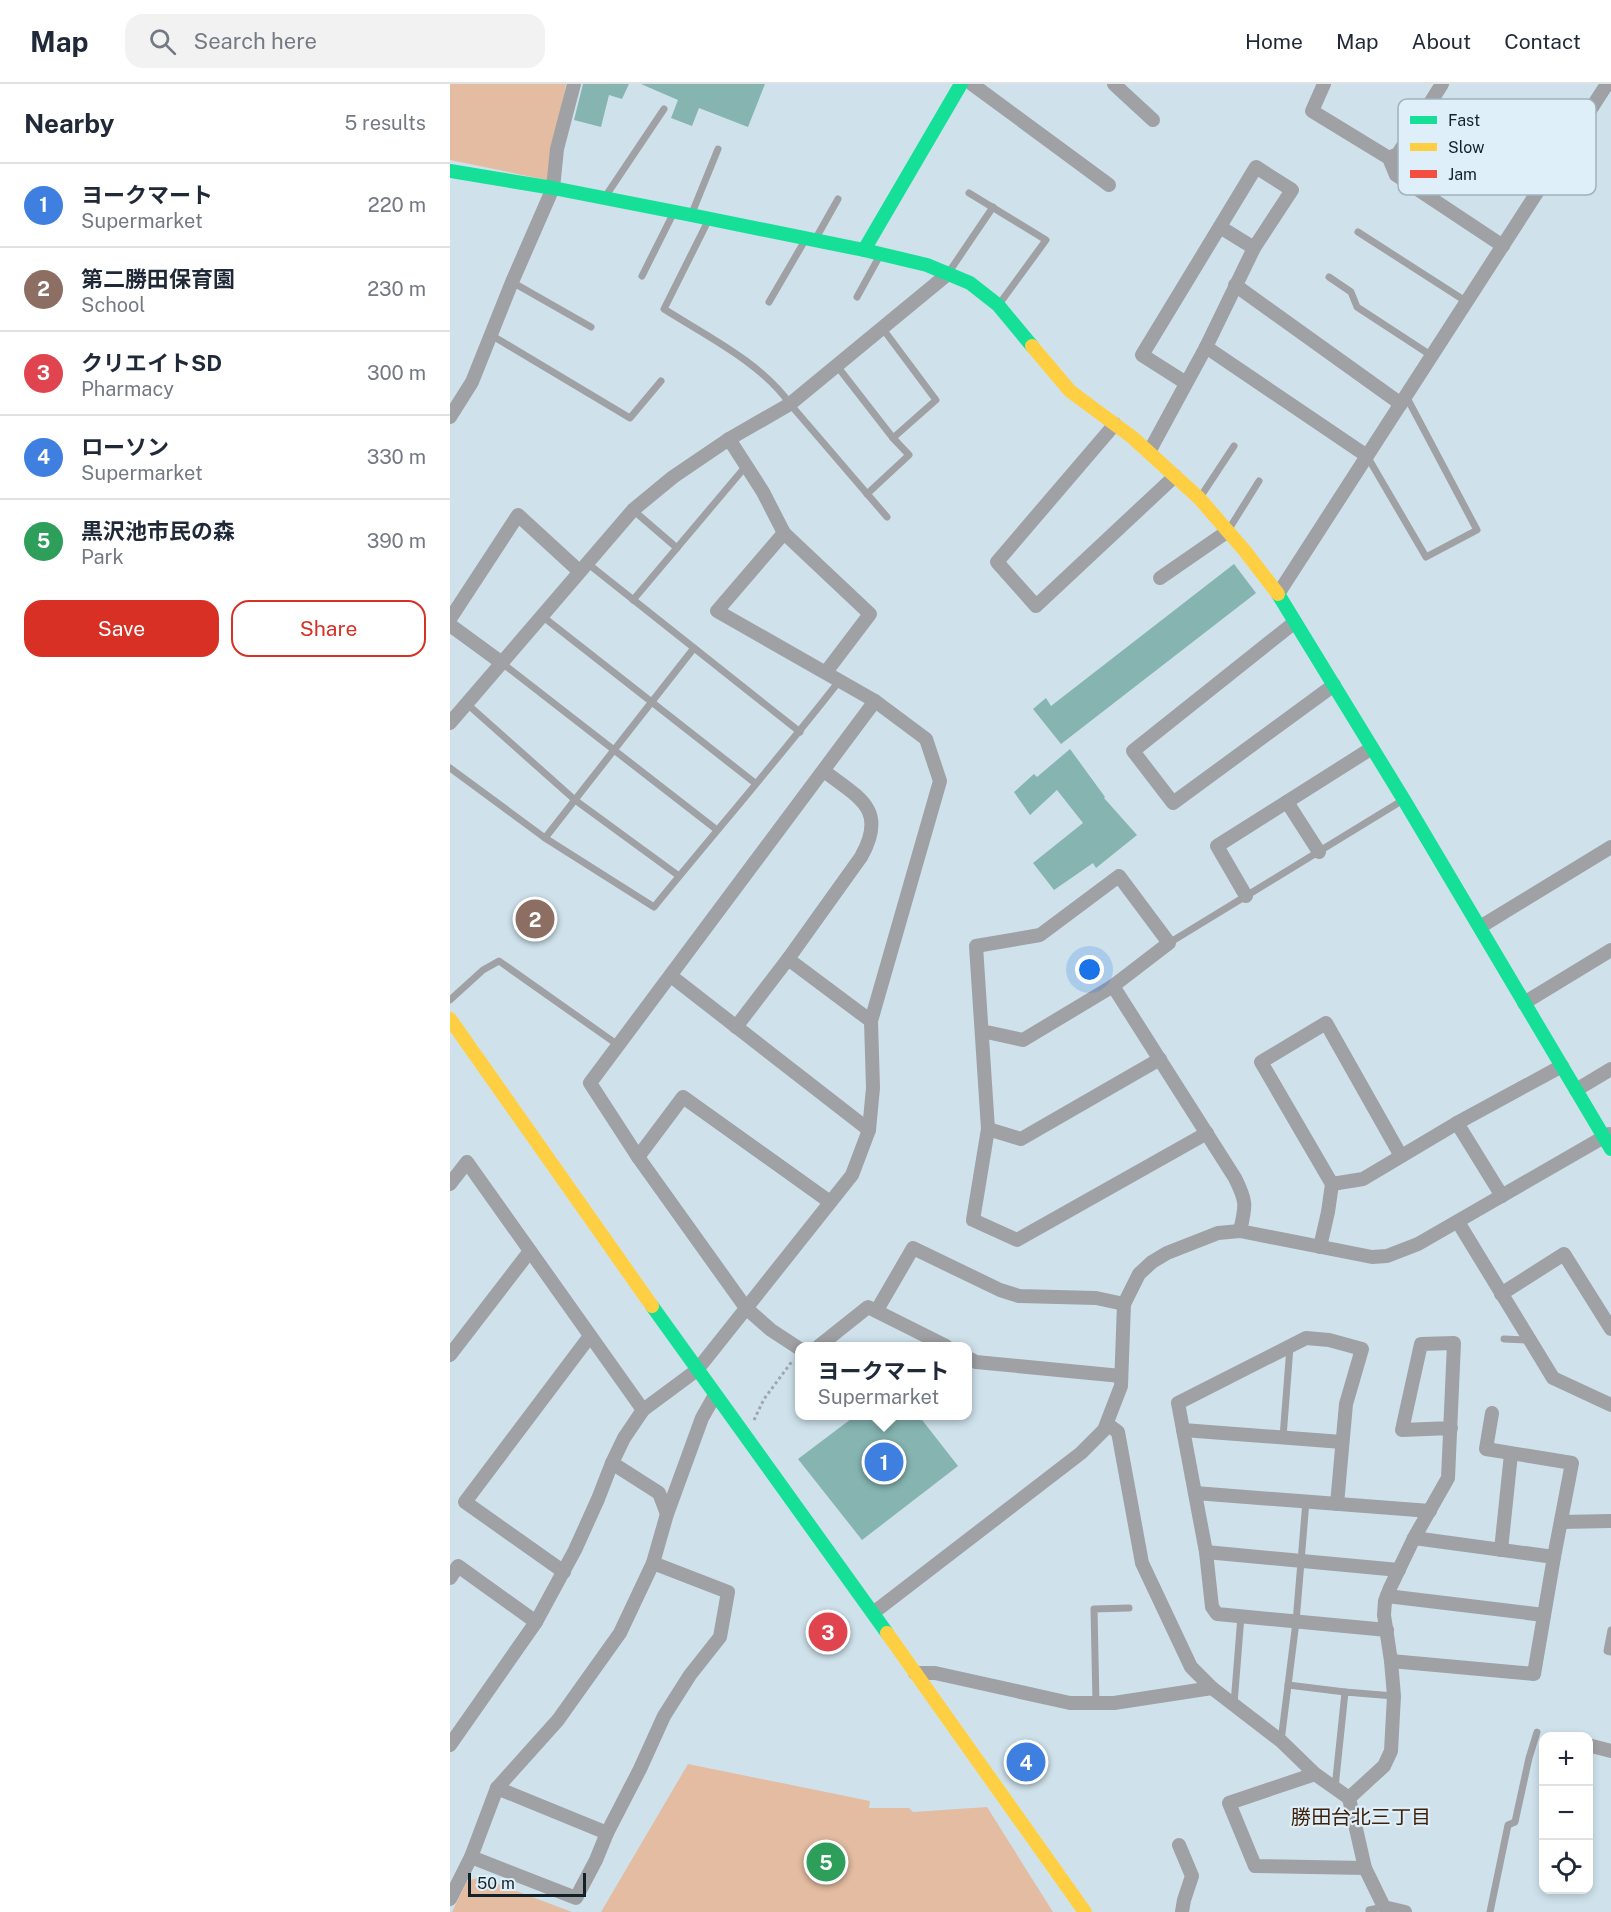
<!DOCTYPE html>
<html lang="en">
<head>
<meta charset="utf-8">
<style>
	body { margin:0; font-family:"Public Sans","Noto Sans JP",sans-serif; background:#f2f2f3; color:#1f2937 }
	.controls { position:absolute; right:18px; bottom:18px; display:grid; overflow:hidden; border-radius:12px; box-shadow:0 3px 9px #0003 }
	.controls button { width:54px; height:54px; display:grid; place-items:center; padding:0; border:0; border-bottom:2px solid #e0e1e3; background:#fff; color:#1f2937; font:30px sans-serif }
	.scale { position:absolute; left:18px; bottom:15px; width:118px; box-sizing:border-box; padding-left:6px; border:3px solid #11222b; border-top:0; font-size:16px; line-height:21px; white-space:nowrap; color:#11222b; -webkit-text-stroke:4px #deeff9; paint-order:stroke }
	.you { position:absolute; left:640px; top:886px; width:21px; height:21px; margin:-15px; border:4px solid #fff; border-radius:50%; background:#1a73e8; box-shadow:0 0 0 9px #1a73e833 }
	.badge { display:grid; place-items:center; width:39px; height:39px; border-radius:50%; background:#d93025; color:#fff; font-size:20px; font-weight:700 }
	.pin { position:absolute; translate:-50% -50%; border:3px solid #fff; box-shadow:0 2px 6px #0006 }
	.popup { position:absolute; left:345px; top:1258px; width:177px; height:78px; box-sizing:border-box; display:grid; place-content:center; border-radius:12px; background:#fff; filter:drop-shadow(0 2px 4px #0005); font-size:20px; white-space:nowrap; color:#747a83 }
	.popup b { font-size:22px; color:#1f2937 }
	.popup::after { content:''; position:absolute; left:50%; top:100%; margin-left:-12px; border:12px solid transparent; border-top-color:#fff }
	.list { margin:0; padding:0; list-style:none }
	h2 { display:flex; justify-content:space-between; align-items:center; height:78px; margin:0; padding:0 24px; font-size:26px }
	h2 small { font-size:20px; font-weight:400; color:#747a83 }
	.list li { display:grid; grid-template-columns:39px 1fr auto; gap:18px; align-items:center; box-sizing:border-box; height:84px; padding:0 24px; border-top:2px solid #e0e1e3 }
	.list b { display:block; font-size:22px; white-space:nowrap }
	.list p { margin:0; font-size:20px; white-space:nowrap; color:#747a83 }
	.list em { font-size:20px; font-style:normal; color:#747a83 }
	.actions { display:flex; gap:12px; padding:18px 24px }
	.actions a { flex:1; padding:14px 0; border:2px solid #d93025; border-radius:18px; text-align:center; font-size:21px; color:#d93025 }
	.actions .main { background:#d93025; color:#fff }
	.icon { flex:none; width:33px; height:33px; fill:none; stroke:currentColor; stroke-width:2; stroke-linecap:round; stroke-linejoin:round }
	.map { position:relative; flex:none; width:1161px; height:1828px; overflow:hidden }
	header { display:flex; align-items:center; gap:36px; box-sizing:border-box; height:84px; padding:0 30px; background:#fff; border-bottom:2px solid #e0e1e3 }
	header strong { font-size:28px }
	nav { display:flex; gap:33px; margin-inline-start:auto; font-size:21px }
	.search { width:420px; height:54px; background:#f2f2f3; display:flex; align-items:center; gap:15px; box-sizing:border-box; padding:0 21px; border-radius:18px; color:#747a83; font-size:22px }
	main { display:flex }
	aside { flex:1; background:#fff }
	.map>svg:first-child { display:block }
	.green { fill:#e3bca1 }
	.building { fill:#85b4b1 }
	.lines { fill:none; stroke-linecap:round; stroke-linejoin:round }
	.path { stroke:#a1a6ab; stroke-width:3; stroke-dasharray:3 3; stroke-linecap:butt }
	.lane { stroke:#a0a1a5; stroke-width:7 }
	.street { stroke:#a0a1a5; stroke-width:14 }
	.fast { stroke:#16e098; stroke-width:14 }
	.slow { stroke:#ffcf43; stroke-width:14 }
	.labels { text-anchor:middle; stroke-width:4.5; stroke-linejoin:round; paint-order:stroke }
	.neighbourhood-label { font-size:20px; fill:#402109; stroke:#deeff9 }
	.key { fill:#deeff9; stroke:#a0b2bb; stroke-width:1.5 }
	.key-label { font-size:16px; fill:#11222b }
</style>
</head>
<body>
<header>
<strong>Map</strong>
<div class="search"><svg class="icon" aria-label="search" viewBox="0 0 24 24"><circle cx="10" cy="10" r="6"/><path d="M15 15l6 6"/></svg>Search here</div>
<nav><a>Home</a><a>Map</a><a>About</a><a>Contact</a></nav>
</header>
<main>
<aside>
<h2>Nearby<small>5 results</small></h2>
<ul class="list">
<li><span class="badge" style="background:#3f7fe0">1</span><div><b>ヨークマート</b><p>Supermarket</p></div><em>220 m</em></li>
<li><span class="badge" style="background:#8d6e63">2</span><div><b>第二勝田保育園</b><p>School</p></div><em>230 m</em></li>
<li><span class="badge" style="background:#e0444e">3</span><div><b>クリエイトSD</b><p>Pharmacy</p></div><em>300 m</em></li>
<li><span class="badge" style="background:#3f7fe0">4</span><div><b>ローソン</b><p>Supermarket</p></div><em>330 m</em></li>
<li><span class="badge" style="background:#2e9e5b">5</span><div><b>黒沢池市民の森</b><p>Park</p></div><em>390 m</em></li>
</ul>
<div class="actions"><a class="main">Save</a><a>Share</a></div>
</aside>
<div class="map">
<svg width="1161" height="1828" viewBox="0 0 1161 1828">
	<rect width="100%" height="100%" fill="#cfe2ec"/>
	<g class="green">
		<polygon points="0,0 116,0 97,96 0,76"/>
		<polygon points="238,1680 420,1717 419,1724 459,1724 463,1728 537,1723 603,1828 151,1828"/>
		<polygon points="30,1793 122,1828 2,1828 17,1797"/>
	</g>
	<g class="building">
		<polygon points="133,0 179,0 172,15 159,11 151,43 124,36"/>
		<polygon points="191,0 315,0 298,43 249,24 242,42 221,34 228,16"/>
		<polygon points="784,480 806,509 611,660 583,625 596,614 601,622"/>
		<polygon points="620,665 655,713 654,714 687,751 646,784 643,779 604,806 583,779 633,739 607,706 580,731 564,708 584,690 587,693"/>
		<polygon points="405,1332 469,1332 508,1382 412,1456 348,1375"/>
	</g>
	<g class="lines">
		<polyline class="path" points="304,1336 314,1315 343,1276"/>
		<g class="lane">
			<polyline points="519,109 596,156 550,219"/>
			<polyline points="155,113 214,25"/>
			<polyline points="242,129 268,65"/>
			<path d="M 258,137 L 214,225 C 255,251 312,279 340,320 L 437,433"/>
			<polyline points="908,148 1017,218"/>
			<polyline points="366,154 388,115"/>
			<polyline points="499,188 543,123"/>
			<polyline points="192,192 223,130"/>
			<polyline points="879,193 901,208 907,223 982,272"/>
			<polyline points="62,198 141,243"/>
			<polyline points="407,213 429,173"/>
			<polyline points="319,218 354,158"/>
			<polyline points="433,245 486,316 443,354"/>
			<polyline points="41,251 180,334 211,297"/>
			<polyline points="387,282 443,354 459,371 417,410"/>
			<polyline points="917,372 976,473 1027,446 956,312"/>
			<polyline points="751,412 784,362"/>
			<polyline points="183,426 227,464"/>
			<polyline points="779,445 809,397"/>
			<polyline points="137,479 350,648"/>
			<polyline points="183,516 296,382"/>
			<polyline points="92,532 305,699"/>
			<polyline points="52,579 267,746"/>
			<polyline points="16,619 125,716 229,792"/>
			<path d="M 0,684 L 95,754 L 204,823 C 266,747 330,673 390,596"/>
			<polyline points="95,754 244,564"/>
			<polyline points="719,859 953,716"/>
			<polyline points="0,916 33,886 49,877 168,961"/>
			<polyline points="1054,1255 1079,1256"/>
			<polyline points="833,1353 840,1263"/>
			<polyline points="1161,1546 1157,1567 1161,1568"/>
			<polyline points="838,1601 895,1608"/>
			<polyline points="646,1619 644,1525 679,1524"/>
			<polyline points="784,1620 791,1532"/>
			<polyline points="831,1657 846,1538 856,1417"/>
			<polyline points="1138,1674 1142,1662"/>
			<polyline points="885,1704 895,1608 944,1612"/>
			<polyline points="919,1828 919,1826 934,1823"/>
			<polyline points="1040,1828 1058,1741 1065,1738 1079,1674 1087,1648"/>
		</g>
		<g class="street">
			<polyline points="522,0 659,101"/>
			<polyline points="664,0 703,36"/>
			<polyline points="874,0 862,27 939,74 946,91 1053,162"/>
			<polyline points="939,74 948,70 992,0"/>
			<polyline points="770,143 804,164"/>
			<polyline points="785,201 951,320"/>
			<polyline points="756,263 917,372"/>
			<polyline points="0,333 22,298 62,198 103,104 107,65 124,0"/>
			<polyline points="665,340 547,478 586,522 725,392"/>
			<polyline points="279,355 313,408 334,449 420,530 376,588"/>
			<polyline points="699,368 756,263 804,164 842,106 806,83 692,271 736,299"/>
			<polyline points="710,494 778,447"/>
			<polyline points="828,510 1157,0"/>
			<polyline points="0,535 68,431 129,487"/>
			<polyline points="845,538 683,667 723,719 884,601"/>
			<polyline points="0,541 52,579"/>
			<polyline points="0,639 183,426 223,393 279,355 340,320 499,189"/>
			<path d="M 374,687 C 409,714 438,725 411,773 L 338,875 L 421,937"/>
			<polyline points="837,718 869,768"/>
			<polyline points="796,812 767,762 922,664"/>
			<polyline points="1030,843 1161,763"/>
			<polyline points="221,892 419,1046"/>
			<path d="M 663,902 L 785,1094 C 797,1118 796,1121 790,1147"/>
			<polyline points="1074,919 1161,866"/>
			<polyline points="286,943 338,875"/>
			<polyline points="532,947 573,956 663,902 719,859 669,792 590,851 526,862 538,1045 523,1136 567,1156 757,1049"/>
			<polyline points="1126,1006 1161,985"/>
			<polyline points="1007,1039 1112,982"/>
			<polyline points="538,1045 571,1055 710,975"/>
			<polyline points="188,1073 233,1013 380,1118"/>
			<polyline points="0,1100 17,1078 193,1326"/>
			<polyline points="882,1100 913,1095 1007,1039 1052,1112"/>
			<polyline points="1008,1138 1103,1294 1161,1321"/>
			<polyline points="870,1163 878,1128 882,1100 811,978 876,939 951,1072"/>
			<polyline points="1051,1210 1114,1170 1161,1245"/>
			<polyline points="427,1226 463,1164 550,1206 569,1212 646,1214 674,1220"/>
			<polyline points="369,1262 418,1223 496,1262"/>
			<polyline points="350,1265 321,1246 296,1224 188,1073 140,999 425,617"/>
			<polyline points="0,1271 80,1167"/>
			<polyline points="518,1274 526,1278 671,1292"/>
			<polyline points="1042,1329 1036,1365 1122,1379 1104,1473"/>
			<polyline points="657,1340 668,1348 692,1479 741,1583 762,1604"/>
			<polyline points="733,1346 892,1358"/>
			<polyline points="162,1379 209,1409 217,1430"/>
			<polyline points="745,1409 980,1427"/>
			<polyline points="887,1420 896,1320 912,1265 879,1256 856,1254 728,1319 756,1468 762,1523 767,1530 937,1546"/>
			<polyline points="1111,1438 1161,1437"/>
			<polyline points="1051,1466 1061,1370"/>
			<polyline points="756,1468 949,1486"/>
			<polyline points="114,1488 15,1418 140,1252"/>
			<polyline points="0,1494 8,1482 86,1538"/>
			<polyline points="937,1512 1094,1531"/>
			<polyline points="423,1529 631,1369 654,1346 671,1302 674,1220 689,1190 702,1178 717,1169 768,1149 790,1147 922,1173 937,1172 968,1160 1159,1050"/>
			<polyline points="941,1577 1084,1590 1104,1473 964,1454"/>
			<polyline points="465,1589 485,1589 620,1619 664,1619 762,1604 831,1657 865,1690 899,1714 915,1784 934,1823 955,1828"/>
			<polyline points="0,1661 86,1538 125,1466 148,1415 162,1379 174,1354 193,1326 247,1286 402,1091 419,1046 423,1004 421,937 490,697 476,655 425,617 267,527 334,449"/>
			<polyline points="1142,1662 1161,1667"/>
			<polyline points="865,1690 779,1719 805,1782 915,1784"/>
			<polyline points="47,1704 157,1749"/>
			<polyline points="899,1714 934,1682 941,1667 944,1612 941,1577 934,1531 935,1517 940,1504 964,1454 998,1394 1004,1259 971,1260 952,1346 1001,1344"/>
			<polyline points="729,1761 742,1792 734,1816 732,1828"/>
			<polyline points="21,1773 126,1814 146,1776 157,1749 190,1685 214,1632 240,1591 270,1553 278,1508 203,1479"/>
			<polyline points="0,1815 21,1773 47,1704 108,1636 170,1549 203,1479 217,1430 252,1334 265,1311"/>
		</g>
		<g class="fast">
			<polyline points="0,87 103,104 241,131 414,166 477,181 520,199 548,221 582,262"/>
			<polyline points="414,166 511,0"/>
			<polyline points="828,510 954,716 1161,1065"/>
			<polyline points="202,1222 437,1549"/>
		</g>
		<g class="slow">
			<polyline points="582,262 620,307 682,353 749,414 795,467 828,510"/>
			<polyline points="0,935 202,1222"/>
			<polyline points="437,1549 635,1828"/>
		</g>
	</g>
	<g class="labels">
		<g class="neighbourhood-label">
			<text x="911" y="1740">勝田台北三丁目</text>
		</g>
	</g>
	<rect x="948" y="15" width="198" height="96" rx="9" class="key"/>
	<rect x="960" y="32" width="27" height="8" fill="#16e098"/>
	<rect x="960" y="59" width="27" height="8" fill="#ffcf43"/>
	<rect x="960" y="86" width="27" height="8" fill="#f24e42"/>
	<g class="key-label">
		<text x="998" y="42">Fast</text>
		<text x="998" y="69">Slow</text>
		<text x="998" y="96">Jam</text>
	</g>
</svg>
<div class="controls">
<button>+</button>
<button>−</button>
<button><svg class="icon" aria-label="locate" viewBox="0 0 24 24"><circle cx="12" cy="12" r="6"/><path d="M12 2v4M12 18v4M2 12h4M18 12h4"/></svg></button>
</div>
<div class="scale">50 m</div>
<div class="you"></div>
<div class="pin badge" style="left:434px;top:1378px;background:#3f7fe0">1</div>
<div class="popup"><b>ヨークマート</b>Supermarket</div>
<div class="pin badge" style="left:85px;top:835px;background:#8d6e63">2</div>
<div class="pin badge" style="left:378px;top:1548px;background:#e0444e">3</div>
<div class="pin badge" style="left:576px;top:1678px;background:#3f7fe0">4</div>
<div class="pin badge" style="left:376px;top:1778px;background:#2e9e5b">5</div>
</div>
</main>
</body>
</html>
